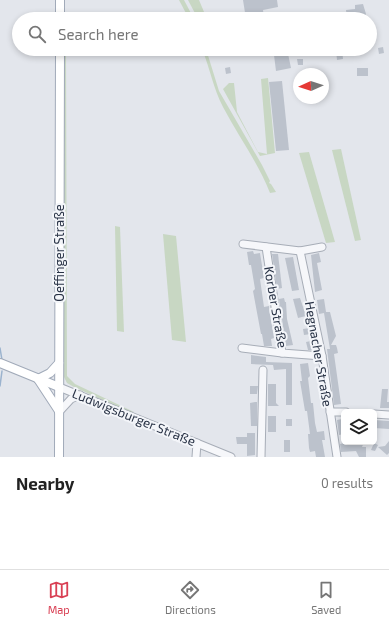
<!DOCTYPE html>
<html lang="en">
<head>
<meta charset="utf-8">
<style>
	body { margin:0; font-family:"Exo 2",sans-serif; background:#f6f6f6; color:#222 }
	.controls { position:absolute; right:12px; bottom:12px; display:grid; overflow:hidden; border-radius:6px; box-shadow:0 2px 6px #0003 }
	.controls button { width:36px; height:36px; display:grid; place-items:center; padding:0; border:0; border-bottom:1px solid #e0e0e0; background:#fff; color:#222; font:20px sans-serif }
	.compass { position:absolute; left:293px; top:68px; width:36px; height:36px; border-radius:50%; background:#fff; box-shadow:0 2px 6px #0003; rotate:267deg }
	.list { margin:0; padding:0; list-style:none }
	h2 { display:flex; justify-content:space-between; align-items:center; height:52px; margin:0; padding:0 16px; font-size:17px }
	h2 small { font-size:13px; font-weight:400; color:#767676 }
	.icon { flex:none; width:22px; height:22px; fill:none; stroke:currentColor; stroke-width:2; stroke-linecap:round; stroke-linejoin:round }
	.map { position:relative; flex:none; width:389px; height:457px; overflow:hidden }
	.search { position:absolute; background:#fff; box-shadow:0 2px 6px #0003; left:12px; right:12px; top:12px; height:44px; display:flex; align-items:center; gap:10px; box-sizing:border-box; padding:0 14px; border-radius:22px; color:#767676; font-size:15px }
	.sheet { height:112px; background:#fff }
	nav { display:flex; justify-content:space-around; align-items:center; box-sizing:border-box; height:56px; border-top:1px solid #e0e0e0; background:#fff; font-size:11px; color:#767676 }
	nav a { display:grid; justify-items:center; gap:2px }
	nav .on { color:#d94054 }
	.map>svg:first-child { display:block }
	.green { fill:#c8d7c3 }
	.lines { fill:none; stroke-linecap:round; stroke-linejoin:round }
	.stream { stroke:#9bb3ce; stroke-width:1.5 }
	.building { fill:#bcc2cc }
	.minor-casing { stroke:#a7adb7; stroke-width:9 }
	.major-casing { stroke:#a1aab9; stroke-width:10 }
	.minor { stroke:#f6f7fa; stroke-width:7 }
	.major { stroke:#fff; stroke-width:8 }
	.labels { text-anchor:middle; stroke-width:4; stroke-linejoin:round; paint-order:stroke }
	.street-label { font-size:13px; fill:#293346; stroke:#f3f5f9 }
</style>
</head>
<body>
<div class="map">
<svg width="389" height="457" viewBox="0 0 389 457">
	<rect width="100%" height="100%" fill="#e3e6ec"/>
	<g class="green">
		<polygon points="179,0 184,0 194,19 189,19"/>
		<polygon points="188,0 199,0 207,19 198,19"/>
		<polygon points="62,49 66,49 67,376 75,384 134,412 131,413 74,387 67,383 64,377"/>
		<path d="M 202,49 L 206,49 L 219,91 L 262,165 L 270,181 L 269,183 L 271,184 L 276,192 L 270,193 C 258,162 238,136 223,107 C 213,88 210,68 202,49 Z"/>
		<polygon points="268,78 275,153 260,156 223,89 229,83 234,83 237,112 258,152 267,154 261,79"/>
		<polygon points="341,149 361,240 355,241 332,150"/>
		<polygon points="309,152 335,242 326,243 299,153"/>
		<polygon points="115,226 120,227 124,332 117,331"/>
		<polygon points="163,234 176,236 186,342 172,340"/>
	</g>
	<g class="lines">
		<g class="stream">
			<polyline points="0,348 2,360"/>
			<polyline points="0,386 2,371"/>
		</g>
	</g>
	<g class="building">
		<polygon points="243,0 277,0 278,7 263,10 264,18 246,19"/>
		<polygon points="363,4 366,14 363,19 347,19 346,10 355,9 355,5"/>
		<polygon points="383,47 384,53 379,54 378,48"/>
		<polygon points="270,49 287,49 291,68 276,71 274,55 271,56"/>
		<polygon points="342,49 343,59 337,60 336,50"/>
		<polygon points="297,59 303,59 303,65 298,65"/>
		<polygon points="230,67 231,73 226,74 225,68"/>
		<rect x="357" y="68" width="11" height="8"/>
		<polygon points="282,81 289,150 276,151 269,82"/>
		<polygon points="253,251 254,254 260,253 264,278 260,279 264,307 269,306 269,309 274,338 271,339 272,346 264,346 262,334 261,334 253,291 255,289 251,265 249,265 247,252"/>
		<polygon points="319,253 321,262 317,263 322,290 315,292 311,255"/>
		<polygon points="272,254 278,254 282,288 277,289"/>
		<polygon points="293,257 299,290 292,291 285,258"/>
		<polygon points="284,298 285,302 286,302 287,319 293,345 286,346 279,299"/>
		<polygon points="300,298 306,316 298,318 293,299"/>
		<polygon points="324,299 326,312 330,312 336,336 331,345 336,345 337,348 338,353 334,354 341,404 334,405 327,349 330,349 324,313 319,314 317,300"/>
		<polygon points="310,328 311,334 304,335 303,329"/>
		<polygon points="311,341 313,341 315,350 308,350 306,342"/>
		<polygon points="251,355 266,357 266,362 292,363 292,405 286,405 286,369 274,370 273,365 251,364"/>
		<polygon points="308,363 310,376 308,378 311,403 313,403 315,423 317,432 324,431 325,440 322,440 325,457 316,457 315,451 310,452 309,448 308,434 310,434 307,411 305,411 300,381 302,381 300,364"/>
		<polygon points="268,384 276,384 276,403 279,406 268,406"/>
		<polygon points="250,386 258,386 257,394 250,394"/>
		<polygon points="382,389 388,389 387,402 389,402 389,408 380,408"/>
		<polygon points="255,402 257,402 257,426 251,426 250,403"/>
		<rect x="268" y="416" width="8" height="16"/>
		<rect x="286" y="419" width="6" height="7"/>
		<polygon points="342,419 344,434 339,435 337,420"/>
		<polygon points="374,420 389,421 389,429 374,428"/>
		<polygon points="247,433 255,433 255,455 247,456 247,444 237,444 236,437 247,437"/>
		<rect x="284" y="440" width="6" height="12"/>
		<polygon points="389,441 389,453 387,455 378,447 385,446"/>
		<polygon points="348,442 364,442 362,447 366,447 366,457 359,457 356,451 341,452 340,444"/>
		<polygon points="374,443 378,445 375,451 371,450"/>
	</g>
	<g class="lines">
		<g class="minor-casing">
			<g id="minor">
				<polyline points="243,244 300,251 322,247"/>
				<polyline points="266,247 282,353 322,356"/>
				<polyline points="300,251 322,356 337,457"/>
				<polyline points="242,348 282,353"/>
				<polyline points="59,387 231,457"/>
				<polyline points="59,412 71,399 80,395"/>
				<polyline points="330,412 346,412"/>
				<polyline points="374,414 389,415"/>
				<polyline points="196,457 197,443"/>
				<polyline points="261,457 263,370"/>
			</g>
		</g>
		<g class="major-casing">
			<g id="major">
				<polyline points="60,0 60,19"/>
				<polyline points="0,363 59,387"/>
				<polyline points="38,379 59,411"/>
				<polyline points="38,379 50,373 59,363"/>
				<polyline points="59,457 60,49"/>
			</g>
		</g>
		<use href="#minor" class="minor"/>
		<use href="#major" class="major"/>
	</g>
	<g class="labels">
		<g class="street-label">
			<text transform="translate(59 253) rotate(-90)" y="5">Oeffinger Straße</text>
			<text transform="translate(276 307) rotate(80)" y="5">Korber Straße</text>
			<text transform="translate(319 354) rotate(80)" y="5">Hegnacher Straße</text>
			<text transform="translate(134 417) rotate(22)" y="5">Ludwigsburger Straße</text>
		</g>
	</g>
</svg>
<div class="controls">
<button><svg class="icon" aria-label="layers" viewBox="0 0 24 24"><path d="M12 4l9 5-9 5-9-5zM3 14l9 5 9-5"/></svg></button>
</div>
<svg class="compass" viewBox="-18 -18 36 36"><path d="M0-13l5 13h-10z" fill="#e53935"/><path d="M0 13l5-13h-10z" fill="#767676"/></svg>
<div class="search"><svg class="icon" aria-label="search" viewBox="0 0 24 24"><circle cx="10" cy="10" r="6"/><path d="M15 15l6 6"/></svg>Search here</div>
</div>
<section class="sheet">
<h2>Nearby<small>0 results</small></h2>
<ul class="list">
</ul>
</section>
<nav>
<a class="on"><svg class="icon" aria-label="map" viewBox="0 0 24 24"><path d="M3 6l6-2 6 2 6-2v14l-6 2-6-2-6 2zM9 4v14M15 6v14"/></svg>Map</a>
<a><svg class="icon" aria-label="directions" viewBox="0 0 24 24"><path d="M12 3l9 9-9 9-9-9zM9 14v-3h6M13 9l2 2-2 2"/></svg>Directions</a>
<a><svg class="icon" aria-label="saved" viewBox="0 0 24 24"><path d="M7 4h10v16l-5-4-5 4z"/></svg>Saved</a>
</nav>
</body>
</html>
